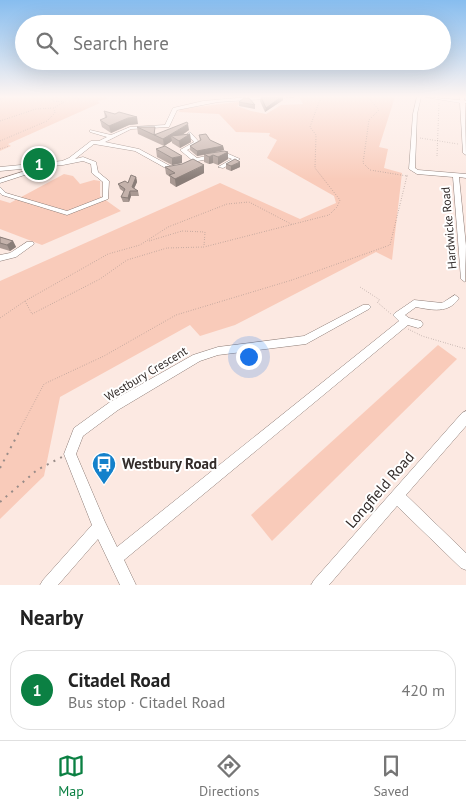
<!DOCTYPE html>
<html lang="en">
<head>
<meta charset="utf-8">
<style>
	body { margin:0; font-family:"PT Sans",sans-serif; background:#f2f2f2; color:#222 }
	.you { position:absolute; left:248px; top:356px; width:18px; height:18px; margin:-12px; border:4px solid #fff; border-radius:50%; background:#1a73e8; box-shadow:0 0 0 8px #1a73e833 }
	.badge { display:grid; place-items:center; width:32px; height:32px; border-radius:50%; background:#0b8043; color:#fff; font-size:16px; font-weight:700 }
	.pin { position:absolute; translate:-50% -50%; border:2px solid #fff; box-shadow:0 1px 5px #0006 }
	.list { margin:0; padding:0; list-style:none }
	h2 { display:flex; justify-content:space-between; align-items:center; height:65px; margin:0; padding:0 20px; font-size:21px }
	h2 small { font-size:16px; font-weight:400; color:#767676 }
	.list li { display:grid; grid-template-columns:32px 1fr auto; gap:15px; align-items:center; box-sizing:border-box; height:80px; margin:0 10px 10px; padding:0 10px; border:1px solid #e0e0e0; border-radius:20px }
	.list b { display:block; font-size:19px; white-space:nowrap }
	.list p { margin:0; font-size:16px; white-space:nowrap; color:#767676 }
	.list em { font-size:16px; font-style:normal; color:#767676 }
	.icon { flex:none; width:28px; height:28px; fill:none; stroke:currentColor; stroke-width:2; stroke-linecap:round; stroke-linejoin:round }
	.map { position:relative; flex:none; width:466px; height:585px; overflow:hidden }
	.search { position:absolute; background:#fff; box-shadow:0 5px 20px #0002; left:15px; right:15px; top:15px; height:55px; display:flex; align-items:center; gap:12px; box-sizing:border-box; padding:0 18px; border-radius:28px; color:#767676; font-size:19px }
	.sheet { height:155px; background:#fff }
	nav { display:flex; justify-content:space-around; align-items:center; box-sizing:border-box; height:70px; border-top:1px solid #e0e0e0; background:#fff; font-size:14px; color:#767676 }
	nav a { display:grid; justify-items:center; gap:2px }
	nav .on { color:#0b8043 }
	.map>svg:first-child { display:block }
	.green { fill:#f9cbba }
	.lines { fill:none; stroke-linecap:round; stroke-linejoin:round }
	.minor-casing { stroke:#8d7c76; stroke-width:1 }
	.path-far1 { stroke:#998c88; stroke-width:1; stroke-dasharray:0.5 2; stroke-linecap:butt }
	.path { stroke:#998c88; stroke-width:2; stroke-dasharray:2 5.5; stroke-linecap:butt }
	.minor { fill:#fff; fill-rule:evenodd }
	.wall { fill:#a99993 }
	.shaded-wall { fill:#897d78 }
	.building { fill:#c4b2ab; stroke:#897d78 }
	.labels { text-anchor:middle; stroke-width:4; stroke-linejoin:round; paint-order:stroke }
	.street-label { font-size:12px; fill:#332c2a; stroke:#fff }
	.near-poi-label { font-size:15px; font-weight:bold; fill:#332c2a; stroke:#fff; text-anchor:start }
	.near-street-label { font-size:15px; fill:#332c2a; stroke:#fff }
</style>
</head>
<body>
<div class="map">
<svg width="466" height="585" viewBox="0 0 466 585">
	<rect width="100%" height="100%" fill="#fce9e2"/>
	<g class="green">
		<polygon points="0,97 106,97 107,99 97,101 100,103 8,144 11,146 0,151"/>
		<polygon points="299,97 395,97 379,147 388,149 384,168 402,173 392,260 376,252 235,325 200,336 190,325 60,397 44,476 0,519 0,281 220,183 300,219 336,203 334,196 267,158 277,140 269,136 270,133 236,132 219,114 179,112 180,109 245,101 237,106 251,111 266,114 281,105 303,104"/>
		<polygon points="64,174 73,176 80,184 94,180 100,181 100,196 121,211 42,245 0,229 0,200 10,203"/>
		<polygon points="438,345 457,359 272,541 251,515"/>
	</g>
	<g class="lines">
		<g class="minor-casing">
			<g id="minor">
				<polygon points="248,97 294,97 218,102 177,110 169,127 131,129 105,142 139,149 172,167 180,167 192,160 180,150 194,142 187,134 190,132 200,143 187,150 197,158 224,152 240,159 223,168 218,167 232,159 224,156 198,161 183,170 171,171 135,151 94,144 75,159 83,157 96,162 98,172 109,181 108,199 67,215 2,195 0,193 0,187 6,193 67,211 103,197 103,182 92,173 91,164 83,161 63,165 0,171 0,167 62,161 69,158 91,141 99,141 107,137 90,132 90,130 111,135 130,127 165,125 173,108 203,101"/>
				<polygon points="417,97 421,97 417,114 415,168 418,170 466,174 466,178 459,177 466,246 465,282 461,279 453,177 417,174 409,169 413,114"/>
				<polygon points="425,97 460,100 460,97 464,97 464,100 466,101 466,103 465,103 466,155 463,153 460,103"/>
				<polygon points="38,167 41,169 40,170 0,183 0,179"/>
				<polygon points="27,242 33,242 34,244 16,257 0,261 0,255 10,253"/>
				<path d="M 455,295 L 459,298 C 449,314 432,310 416,307 L 405,315 L 409,318 L 421,321 L 423,324 L 421,327 L 418,328 L 408,325 L 124,560 L 136,585 L 120,585 L 98,539 L 58,585 L 40,585 L 43,580 L 92,525 L 64,454 L 74,428 L 110,402 L 193,355 L 218,347 L 304,336 L 363,305 L 369,305 L 371,307 L 369,309 L 306,344 L 218,355 L 200,361 L 118,410 L 83,436 L 76,454 L 105,522 L 117,547 L 399,321 L 393,315 L 395,313 L 414,300 L 442,303 Z"/>
				<polygon points="466,411 466,426 406,495 466,553 466,570 461,568 397,506 329,585 311,585 314,580 462,413"/>
			</g>
		</g>
		<g class="path-far1">
			<polyline points="68,97 79,99"/>
			<polyline points="368,97 379,110 369,120 363,163 370,170 407,176 407,173"/>
			<polyline points="0,99 6,97"/>
			<polyline points="0,121 36,109 54,108 64,102 53,101 52,99 57,97"/>
			<polyline points="420,138 458,144"/>
			<polyline points="0,141 47,121 55,113 54,109"/>
			<polyline points="0,149 9,146"/>
			<polyline points="437,156 439,103"/>
			<polyline points="149,241 182,231 205,232 204,246"/>
			<polyline points="360,287 380,300 377,302 391,314"/>
			<polyline points="25,301 32,314 100,279 127,260 167,248 204,247 329,215 337,207 340,200 315,168 316,135 310,127 319,102 323,97"/>
			<polyline points="0,318 25,301 108,254 140,245 168,227 227,204 249,202 293,225"/>
			<polyline points="408,329 422,336 466,349"/>
			<polyline points="18,433 44,384 104,356 176,315 292,280 390,245 407,176"/>
		</g>
		<g class="path">
			<polyline points="0,468 19,432"/>
			<polyline points="0,502 37,470 62,457"/>
		</g>
		<use href="#minor" class="minor"/>
	</g>
	<g class="wall">
		<polygon points="261,97 283,100 265,112 260,101"/>
		<polygon points="239,102 255,105 255,109 239,106"/>
		<polygon points="104,111 138,124 129,125 111,133 102,127 100,120 105,118"/>
		<polygon points="137,127 156,134 189,130 182,135 190,134 191,142 180,148 172,143 172,141 164,146 138,134"/>
		<polygon points="199,135 223,146 224,150 211,153 228,152 228,159 218,165 213,163 209,164 204,162 204,155 197,156 190,150 190,146 200,141"/>
		<polygon points="156,149 182,163 172,165 157,157"/>
		<polygon points="226,164 240,167 231,171 226,169"/>
		<polygon points="165,167 204,173 176,187 170,183 170,177 166,174"/>
		<polygon points="136,177 137,182 134,188 138,191 139,196 131,196 129,202 123,202 121,197 124,192 120,189 118,184 128,183"/>
		<polygon points="0,237 13,241 16,247 10,251 0,248"/>
	</g>
	<g class="shaded-wall">
		<polygon points="281,97 283,97 283,100 265,112 266,108"/>
		<polygon points="137,117 138,124 129,125 111,133 109,126 128,118"/>
		<polygon points="188,124 189,130 176,139 171,136 172,141 164,146 163,139"/>
		<polygon points="190,134 191,142 180,148 179,141"/>
		<polygon points="223,146 224,150 197,156 197,151"/>
		<polygon points="228,152 228,159 218,165 218,157"/>
		<polygon points="213,155 213,163 209,164 209,157"/>
		<polygon points="182,156 182,163 172,165 172,158"/>
		<polygon points="240,162 240,167 231,171 231,166"/>
		<polygon points="204,165 204,173 176,187 175,179"/>
		<polygon points="136,177 137,182 133,191 132,187"/>
		<polygon points="130,191 131,196 129,202 128,198"/>
		<polygon points="13,241 16,247 10,251 7,245"/>
	</g>
	<g class="building">
		<polygon points="261,97 281,97 266,108"/>
		<polygon points="244,98 249,98 255,105 239,102"/>
		<polygon points="104,111 115,114 119,112 137,117 128,118 109,126 100,120 107,117"/>
		<polygon points="187,122 188,124 163,139 137,127 155,127 154,135"/>
		<polygon points="190,134 179,141 171,136"/>
		<polygon points="206,134 210,140 223,146 197,151 190,146 201,140 199,135"/>
		<polygon points="165,146 182,156 172,158 156,149"/>
		<polygon points="224,151 228,152 218,157 213,155 209,157 204,154"/>
		<polygon points="193,159 204,165 175,179 169,175 175,173 165,167 182,164"/>
		<polygon points="235,159 240,162 231,166 226,164"/>
		<polygon points="131,175 136,177 132,187 138,191 130,191 128,198 121,197 125,189 118,184 125,181 128,183"/>
		<polygon points="0,237 13,241 7,245 0,243"/>
	</g>
	<linearGradient id="sky" x2="0" y2="1"><stop stop-color="#87bdef"/><stop offset="0.54" stop-color="#fef5f2"/><stop offset="1" stop-color="#fef5f2" stop-opacity="0"/></linearGradient>
	<rect width="466" height="179" fill="url(#sky)"/>
	<defs>
		<g id="bus-pin" transform="scale(1.25)"><path d="M0 17L-7.5 6A9.5 9.5 0 1 1 7.5 6Z" fill="#1481cb" stroke="#fff"/><path d="M-5-6H5V4H4V6H2V4H-2V6H-4V4H-5ZM-3.5-4V0h7V-4ZM-3.5 1.2v1.5H-2V1.2ZM2 1.2v1.5H3.5V1.2Z" fill="#fff"/></g>
	</defs>
	<g fill-rule="evenodd">
		<use href="#bus-pin" x="104" y="464"/>
	</g>
	<g class="labels">
		<g class="street-label">
			<text transform="translate(449 228) rotate(-95)" y="4">Hardwicke Road</text>
			<text transform="translate(146 374) rotate(-31)" y="4">Westbury Crescent</text>
		</g>
		<g class="near-poi-label">
			<text x="122" y="469">Westbury Road</text>
		</g>
		<g class="near-street-label">
			<text transform="translate(380 490) rotate(-49)" y="5">Longfield Road</text>
		</g>
	</g>
</svg>
<div class="you"></div>
<div class="pin badge" style="left:39px;top:164px">1</div>
<div class="search"><svg class="icon" aria-label="search" viewBox="0 0 24 24"><circle cx="10" cy="10" r="6"/><path d="M15 15l6 6"/></svg>Search here</div>
</div>
<section class="sheet">
<h2>Nearby<small></small></h2>
<ul class="list">
<li><span class="badge">1</span><div><b>Citadel Road</b><p>Bus stop · Citadel Road</p></div><em>420 m</em></li>
</ul>
</section>
<nav>
<a class="on"><svg class="icon" aria-label="map" viewBox="0 0 24 24"><path d="M3 6l6-2 6 2 6-2v14l-6 2-6-2-6 2zM9 4v14M15 6v14"/></svg>Map</a>
<a><svg class="icon" aria-label="directions" viewBox="0 0 24 24"><path d="M12 3l9 9-9 9-9-9zM9 14v-3h6M13 9l2 2-2 2"/></svg>Directions</a>
<a><svg class="icon" aria-label="saved" viewBox="0 0 24 24"><path d="M7 4h10v16l-5-4-5 4z"/></svg>Saved</a>
</nav>
</body>
</html>
